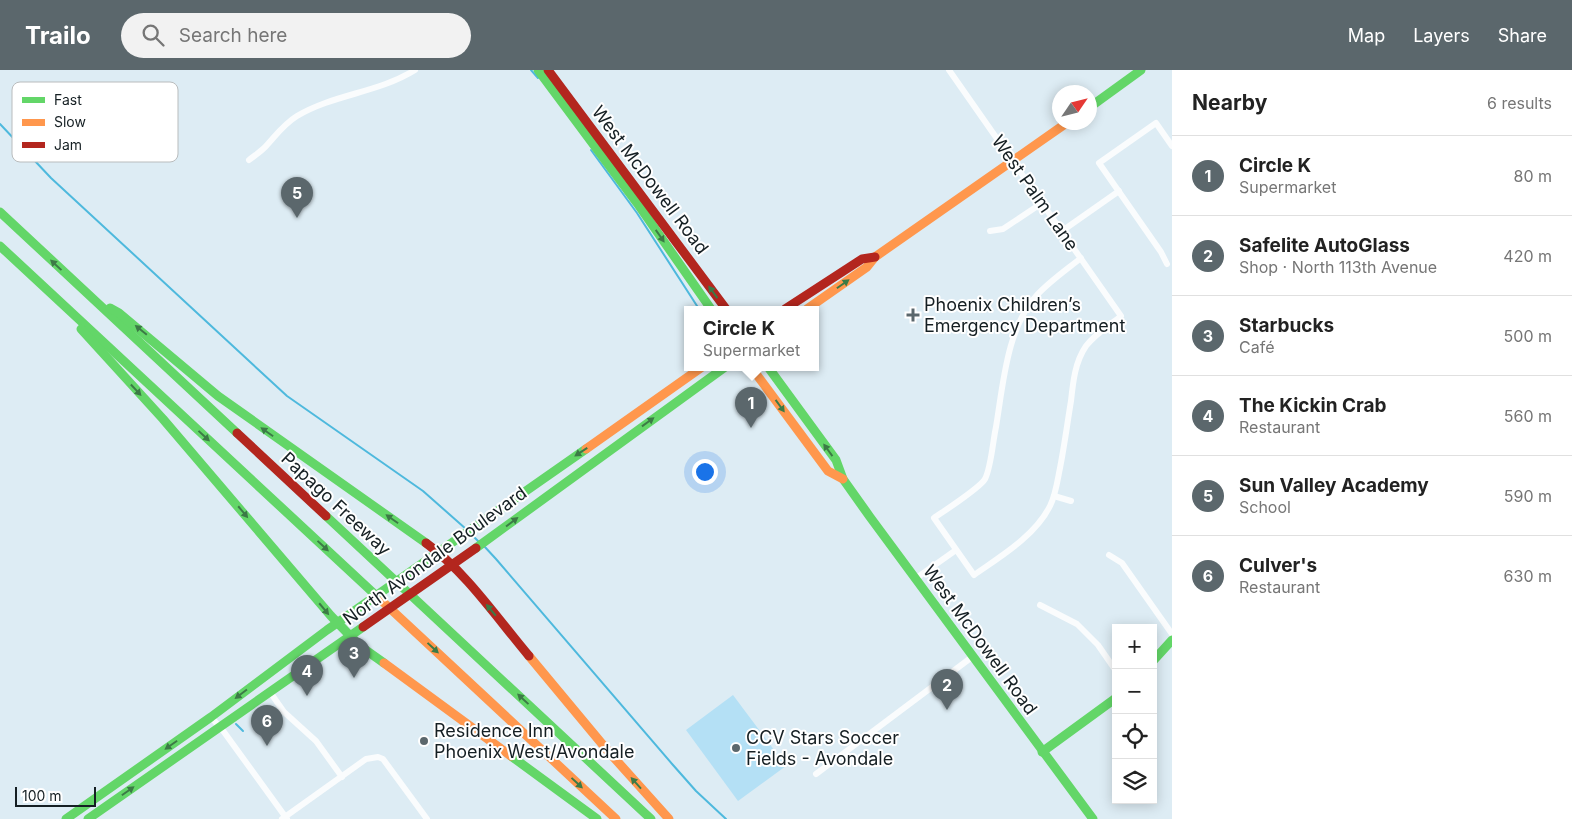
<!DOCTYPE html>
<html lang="en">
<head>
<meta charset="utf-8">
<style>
	body { margin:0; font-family:Inter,sans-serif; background:#f2f2f2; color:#222 }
	.controls { position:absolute; right:15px; bottom:15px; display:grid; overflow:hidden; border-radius:0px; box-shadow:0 2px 12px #0003 }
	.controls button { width:45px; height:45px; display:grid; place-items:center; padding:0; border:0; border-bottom:1px solid #e0e0e0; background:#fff; color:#222; font:25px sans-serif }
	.compass { position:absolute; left:1052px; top:15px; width:45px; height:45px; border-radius:50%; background:#fff; box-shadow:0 2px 12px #0003; rotate:55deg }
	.scale { position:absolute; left:15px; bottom:12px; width:81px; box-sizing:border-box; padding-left:5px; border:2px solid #151f23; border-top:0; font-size:14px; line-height:18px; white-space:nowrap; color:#151f23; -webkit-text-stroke:4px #fff; paint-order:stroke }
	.you { position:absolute; left:704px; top:401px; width:18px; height:18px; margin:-12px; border:4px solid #fff; border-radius:50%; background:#1a73e8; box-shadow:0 0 0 8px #1a73e833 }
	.badge { display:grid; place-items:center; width:32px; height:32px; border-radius:50%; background:#5b676c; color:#fff; font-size:16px; font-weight:700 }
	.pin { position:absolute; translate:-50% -41px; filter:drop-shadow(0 1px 2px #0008) }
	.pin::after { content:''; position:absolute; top:26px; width:18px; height:15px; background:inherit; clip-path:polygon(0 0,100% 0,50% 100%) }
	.popup { position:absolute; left:684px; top:236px; width:135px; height:65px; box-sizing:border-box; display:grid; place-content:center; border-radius:0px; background:#fff; filter:drop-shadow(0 1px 4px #0005); font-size:16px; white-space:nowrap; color:#767676 }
	.popup b { font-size:19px; color:#222 }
	.popup::after { content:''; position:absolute; left:50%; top:100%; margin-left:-10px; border:10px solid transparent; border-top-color:#fff }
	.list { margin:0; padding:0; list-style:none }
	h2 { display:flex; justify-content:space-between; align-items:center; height:65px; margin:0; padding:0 20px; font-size:21px }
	h2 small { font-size:16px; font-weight:400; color:#767676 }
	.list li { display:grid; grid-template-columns:32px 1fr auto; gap:15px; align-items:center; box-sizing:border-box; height:80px; padding:0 20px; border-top:1px solid #e0e0e0 }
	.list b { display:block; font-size:19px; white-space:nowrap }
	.list p { margin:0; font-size:16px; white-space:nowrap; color:#767676 }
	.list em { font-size:16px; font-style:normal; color:#767676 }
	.icon { flex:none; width:28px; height:28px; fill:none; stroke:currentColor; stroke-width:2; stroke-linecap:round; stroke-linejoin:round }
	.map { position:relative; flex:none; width:1172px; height:749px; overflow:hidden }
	header { display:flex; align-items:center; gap:30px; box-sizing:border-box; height:70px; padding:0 25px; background:#5b676c; color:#fff }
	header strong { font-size:24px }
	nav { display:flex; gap:28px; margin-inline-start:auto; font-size:18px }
	.search { width:350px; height:45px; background:#f2f2f2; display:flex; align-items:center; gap:12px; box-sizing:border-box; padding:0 18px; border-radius:28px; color:#767676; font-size:19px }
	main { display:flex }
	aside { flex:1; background:#fff }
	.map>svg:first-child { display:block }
	.pitch { fill:#b4e0f5 }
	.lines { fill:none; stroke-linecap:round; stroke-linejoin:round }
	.stream { stroke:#4eb9dd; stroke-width:2 }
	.street { stroke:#fafcfd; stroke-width:6 }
	.fast { stroke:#63d668; stroke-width:9 }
	.slow { stroke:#ff974d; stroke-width:9 }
	.jam { stroke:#b3261e; stroke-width:9 }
	.oneway { fill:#3c7a46 }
	.poi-dot { fill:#5b676c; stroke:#fff; stroke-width:2 }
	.labels { text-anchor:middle; stroke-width:4; stroke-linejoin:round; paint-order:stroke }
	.street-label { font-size:18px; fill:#151f23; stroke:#fff }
	.poi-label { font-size:18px; fill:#151f23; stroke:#fff; text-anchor:start }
	.key { fill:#fff; stroke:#b9bcbd; stroke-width:1 }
	.key-label { font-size:14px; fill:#151f23 }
</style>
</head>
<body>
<header>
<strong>Trailo</strong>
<div class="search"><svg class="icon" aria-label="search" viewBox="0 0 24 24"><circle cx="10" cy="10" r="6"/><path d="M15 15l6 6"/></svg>Search here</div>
<nav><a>Map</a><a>Layers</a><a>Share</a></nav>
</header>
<main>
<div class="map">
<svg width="1172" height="749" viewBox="0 0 1172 749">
	<rect width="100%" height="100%" fill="#ddecf4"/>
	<polygon class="pitch" points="733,625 786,696 738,731 686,660"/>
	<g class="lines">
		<g class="stream">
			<polyline points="531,0 538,8"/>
			<polyline points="0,54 51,108 287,326 423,421 466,459"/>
			<polyline points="591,80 637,143 699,239"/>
			<polyline points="471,464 480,473"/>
			<polyline points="484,476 496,489 673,695 696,721 726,749"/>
			<polyline points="236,654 243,661"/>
		</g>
		<g class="street">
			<path d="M 949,0 L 1121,246 C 1110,255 1095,264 1086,276 C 1075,292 1073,312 1071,331 C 1067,355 1064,379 1059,403 C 1057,414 1055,426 1050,436 C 1035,466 1001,486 974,505 L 934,448 C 944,441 980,418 985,409 C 991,398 993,370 996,357 C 1003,315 1007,257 1037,225 C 1050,211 1066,200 1081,188"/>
			<path d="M 249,90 C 255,85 262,81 267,75 C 277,64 284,54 297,46 C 334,24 378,23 415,0"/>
			<polyline points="990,161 1003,159 1042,133"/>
			<polyline points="1062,161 1119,121"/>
			<polyline points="1167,194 1161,182 1099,93 1156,53 1172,76"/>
			<polyline points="1054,426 1071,431"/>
			<polyline points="1109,485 1122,493 1172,564"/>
			<polyline points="915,509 956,480"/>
			<polyline points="1040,535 1077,554 1098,575 1116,601"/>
			<polyline points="270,622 284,642 316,671 342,707"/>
			<polyline points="211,647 224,662 287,749"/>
			<polyline points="816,704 972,587"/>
			<polyline points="282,749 366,689 378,687 383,689 427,749"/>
		</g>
		<g class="fast">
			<polyline points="538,0 637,133 711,239"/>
			<polyline points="1090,37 1141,0"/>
			<polyline points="0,142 237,363"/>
			<polyline points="0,176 382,531"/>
			<polyline points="110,238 119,243 218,326 426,473"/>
			<polyline points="81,259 163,349 331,546 360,576 384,593"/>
			<polyline points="768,297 836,390 843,409 870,447 1093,749"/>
			<polyline points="326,446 651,749"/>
			<polyline points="476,478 725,297"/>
			<polyline points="1153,591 1172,570"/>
			<polyline points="1042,682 1116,628"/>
			<polyline points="511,686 597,749"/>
			<polyline points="66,749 211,647 327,560 586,379"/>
			<polyline points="88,749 363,557"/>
		</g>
		<g class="slow">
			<polyline points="807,239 867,197 875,187 1068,52"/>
			<polyline points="751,297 828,401 843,409"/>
			<polyline points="586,379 702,297"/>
			<polyline points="382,531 616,749"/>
			<polyline points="529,586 608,681 669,749"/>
			<polyline points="384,593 511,686"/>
		</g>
		<g class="jam">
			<polyline points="548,0 726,239"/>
			<polyline points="785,239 862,189 875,187"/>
			<polyline points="237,363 326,446"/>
			<path d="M 426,473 C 466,502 497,548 529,586"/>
			<polyline points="363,557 476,478"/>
		</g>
	</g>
	<defs><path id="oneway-solid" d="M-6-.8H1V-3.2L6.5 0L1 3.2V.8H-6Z" transform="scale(1.25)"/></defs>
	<g class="oneway">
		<use href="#oneway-solid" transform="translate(660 166) rotate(55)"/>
		<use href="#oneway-solid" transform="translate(56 195) rotate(-137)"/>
		<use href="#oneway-solid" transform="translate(843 214) rotate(-35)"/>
		<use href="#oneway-solid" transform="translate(713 222) rotate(-126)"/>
		<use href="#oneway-solid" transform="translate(141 260) rotate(-141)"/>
		<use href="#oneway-solid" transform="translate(136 320) rotate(47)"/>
		<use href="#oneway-solid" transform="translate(780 336) rotate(54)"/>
		<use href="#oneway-solid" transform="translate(648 352) rotate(-36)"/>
		<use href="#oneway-solid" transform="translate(267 362) rotate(-145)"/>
		<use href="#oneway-solid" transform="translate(204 366) rotate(43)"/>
		<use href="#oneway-solid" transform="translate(828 380) rotate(-126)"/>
		<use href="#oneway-solid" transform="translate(581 382) rotate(147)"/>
		<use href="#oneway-solid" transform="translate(243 442) rotate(50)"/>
		<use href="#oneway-solid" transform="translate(392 449) rotate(-145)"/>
		<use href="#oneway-solid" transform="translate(512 452) rotate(-37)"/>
		<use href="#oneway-solid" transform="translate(323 476) rotate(43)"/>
		<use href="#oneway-solid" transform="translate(324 539) rotate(50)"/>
		<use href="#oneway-solid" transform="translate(491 540) rotate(-130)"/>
		<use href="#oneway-solid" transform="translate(433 578) rotate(43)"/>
		<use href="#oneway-solid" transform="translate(241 624) rotate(143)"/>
		<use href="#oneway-solid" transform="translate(523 629) rotate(-137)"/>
		<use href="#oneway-solid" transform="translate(171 675) rotate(145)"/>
		<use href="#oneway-solid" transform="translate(577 713) rotate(43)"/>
		<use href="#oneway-solid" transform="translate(636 713) rotate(-132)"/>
		<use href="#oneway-solid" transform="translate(128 721) rotate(-35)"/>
	</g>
	<g class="poi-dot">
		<path d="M910.5 237.5h5v5h5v5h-5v5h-5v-5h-5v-5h5z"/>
		<circle cx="424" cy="671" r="5"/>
		<circle cx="736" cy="678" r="5"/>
	</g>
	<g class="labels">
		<g class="street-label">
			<text transform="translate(650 110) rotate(53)" y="6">West McDowell Road</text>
			<text transform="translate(1035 123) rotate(55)" y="6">West Palm Lane</text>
			<text transform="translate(336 434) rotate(43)" y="6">Papago Freeway</text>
			<text transform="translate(435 486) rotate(-36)" y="6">North Avondale Boulevard</text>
			<text transform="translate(980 570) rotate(54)" y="6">West McDowell Road</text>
		</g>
		<g class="poi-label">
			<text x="924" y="241">Phoenix Children’s<tspan x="924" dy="21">Emergency Department</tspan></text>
			<text x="434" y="667">Residence Inn<tspan x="434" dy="21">Phoenix West/Avondale</tspan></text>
			<text x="746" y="674">CCV Stars Soccer<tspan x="746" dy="21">Fields - Avondale</tspan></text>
		</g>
	</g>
	<rect x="12" y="12" width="166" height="80" rx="8" class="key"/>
	<rect x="22" y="27" width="23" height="6" fill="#63d668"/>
	<rect x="22" y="49" width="23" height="7" fill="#ff974d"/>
	<rect x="22" y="72" width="23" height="6" fill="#b3261e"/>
	<g class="key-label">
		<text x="54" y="35">Fast</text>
		<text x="54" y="57">Slow</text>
		<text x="54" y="80">Jam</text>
	</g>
</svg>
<div class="controls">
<button>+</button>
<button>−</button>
<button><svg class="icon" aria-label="locate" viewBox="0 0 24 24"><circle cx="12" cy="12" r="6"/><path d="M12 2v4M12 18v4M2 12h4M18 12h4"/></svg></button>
<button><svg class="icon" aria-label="layers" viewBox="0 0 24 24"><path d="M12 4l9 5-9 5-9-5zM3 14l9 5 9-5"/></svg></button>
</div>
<svg class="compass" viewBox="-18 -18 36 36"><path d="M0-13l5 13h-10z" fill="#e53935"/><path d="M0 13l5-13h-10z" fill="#767676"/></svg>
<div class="scale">100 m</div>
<div class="you"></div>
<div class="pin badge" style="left:751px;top:358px">1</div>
<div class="popup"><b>Circle K</b>Supermarket</div>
<div class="pin badge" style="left:947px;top:640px">2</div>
<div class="pin badge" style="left:354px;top:608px">3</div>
<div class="pin badge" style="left:307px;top:626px">4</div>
<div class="pin badge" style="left:297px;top:148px">5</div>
<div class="pin badge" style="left:267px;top:676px">6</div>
</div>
<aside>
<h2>Nearby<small>6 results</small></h2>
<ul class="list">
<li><span class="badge">1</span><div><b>Circle K</b><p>Supermarket</p></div><em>80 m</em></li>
<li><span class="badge">2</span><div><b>Safelite AutoGlass</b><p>Shop · North 113th Avenue</p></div><em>420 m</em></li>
<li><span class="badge">3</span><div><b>Starbucks</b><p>Café</p></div><em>500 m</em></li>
<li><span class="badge">4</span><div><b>The Kickin Crab</b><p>Restaurant</p></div><em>560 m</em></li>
<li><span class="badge">5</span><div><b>Sun Valley Academy</b><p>School</p></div><em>590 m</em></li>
<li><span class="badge">6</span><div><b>Culver's</b><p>Restaurant</p></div><em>630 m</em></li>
</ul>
</aside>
</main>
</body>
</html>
